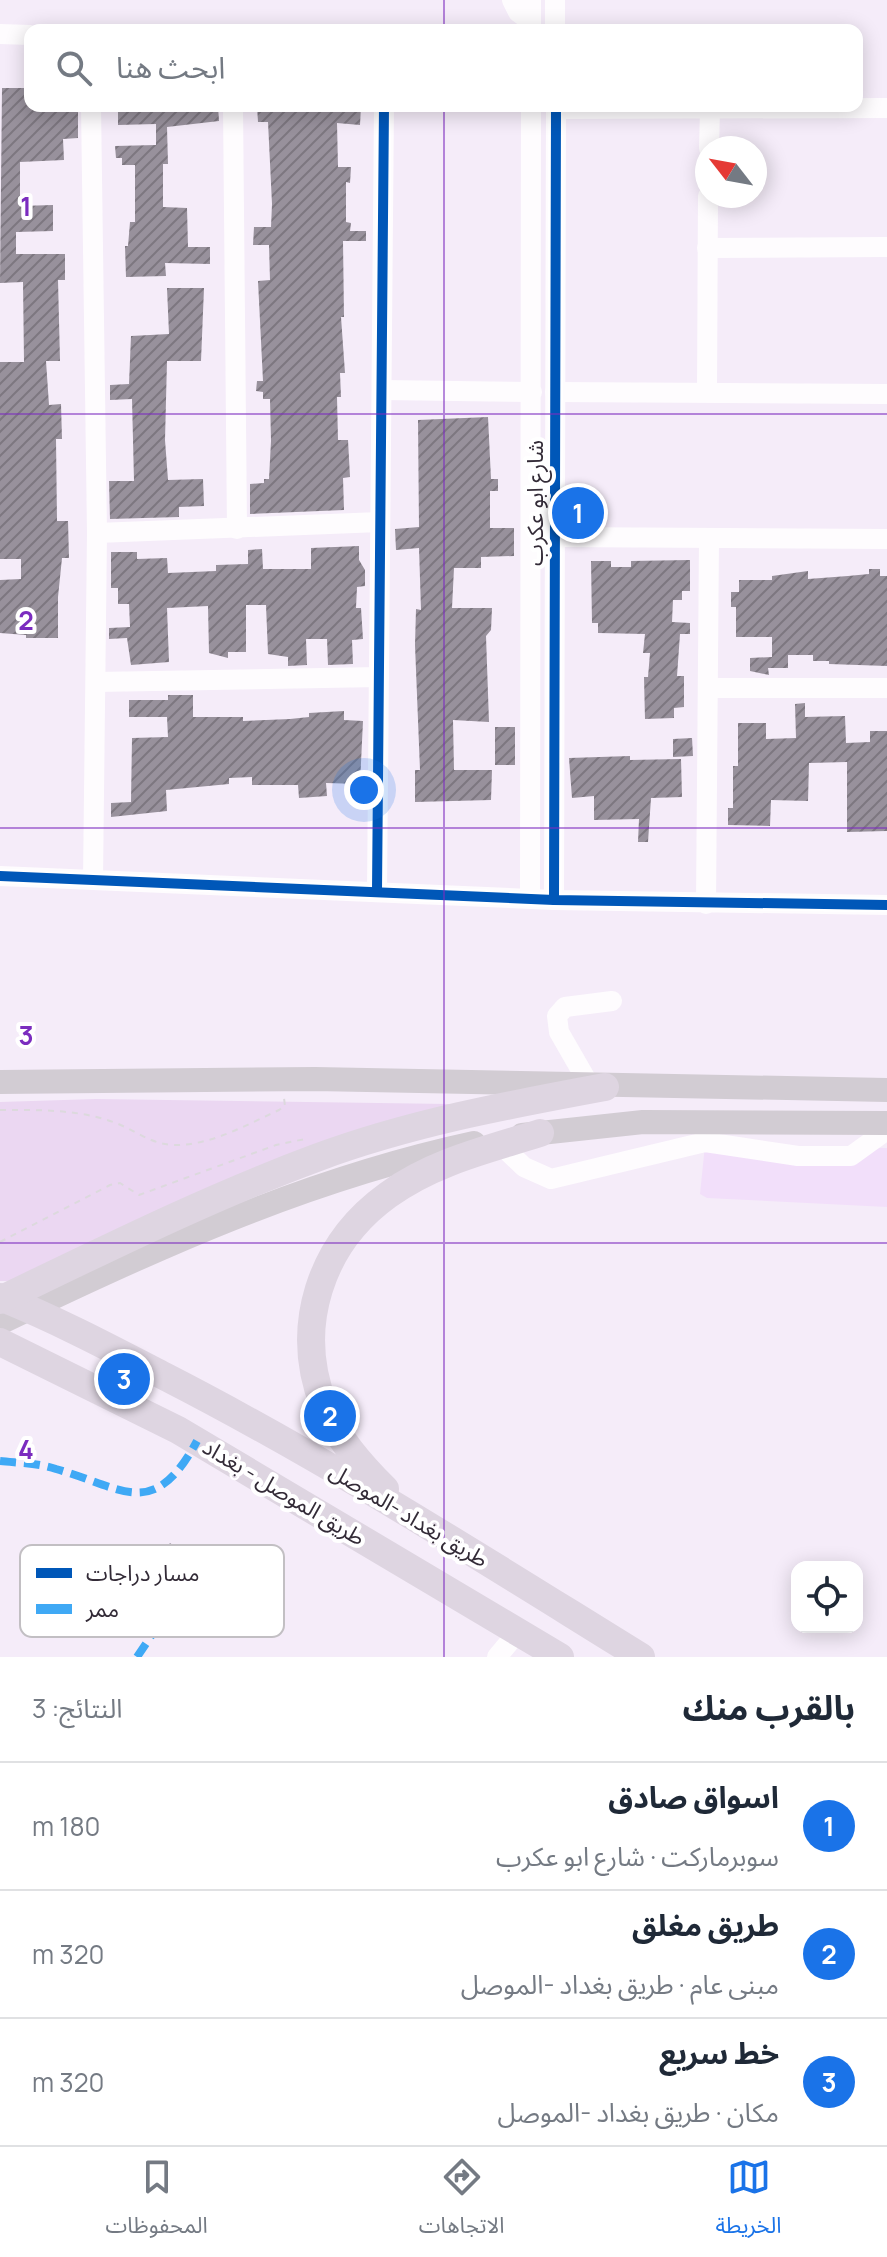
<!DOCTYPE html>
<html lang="ar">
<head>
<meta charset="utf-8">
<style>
	body { margin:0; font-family:Manrope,"Noto Sans Arabic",sans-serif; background:#f2f2f3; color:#1f2937; direction:rtl }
	.controls { position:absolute; right:24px; bottom:24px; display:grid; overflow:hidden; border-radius:16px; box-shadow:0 4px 20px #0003 }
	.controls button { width:72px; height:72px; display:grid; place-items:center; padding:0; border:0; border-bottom:2px solid #e0e1e3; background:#fff; color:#1f2937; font:40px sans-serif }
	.compass { position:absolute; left:695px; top:136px; width:72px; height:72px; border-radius:50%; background:#fff; box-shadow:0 4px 20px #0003; rotate:301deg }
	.you { position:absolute; left:364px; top:790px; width:28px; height:28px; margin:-20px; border:6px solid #fff; border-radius:50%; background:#1a73e8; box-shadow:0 0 0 12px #1a73e833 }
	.badge { display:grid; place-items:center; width:52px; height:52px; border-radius:50%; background:#1a73e8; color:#fff; font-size:26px; font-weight:700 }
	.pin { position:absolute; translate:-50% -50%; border:4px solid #fff; box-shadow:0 2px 8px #0006 }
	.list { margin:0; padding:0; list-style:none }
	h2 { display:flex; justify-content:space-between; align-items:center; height:104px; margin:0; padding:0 32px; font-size:34px }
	h2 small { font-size:26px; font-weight:400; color:#747a83 }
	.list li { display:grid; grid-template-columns:52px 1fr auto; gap:24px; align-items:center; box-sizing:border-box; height:128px; padding:0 32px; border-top:2px solid #e0e1e3 }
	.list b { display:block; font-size:30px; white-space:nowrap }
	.list p { margin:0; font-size:26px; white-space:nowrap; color:#747a83 }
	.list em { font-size:26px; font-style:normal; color:#747a83 }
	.icon { flex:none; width:44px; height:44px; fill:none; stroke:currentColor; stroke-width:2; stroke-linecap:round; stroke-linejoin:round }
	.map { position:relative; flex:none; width:887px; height:1657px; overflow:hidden; direction:ltr }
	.search { position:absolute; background:#fff; box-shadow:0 4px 20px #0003; left:24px; right:24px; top:24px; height:88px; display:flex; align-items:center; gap:20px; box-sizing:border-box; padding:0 28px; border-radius:16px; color:#747a83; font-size:30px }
	.sheet { height:488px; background:#fff }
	nav { display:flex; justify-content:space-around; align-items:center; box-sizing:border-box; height:112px; border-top:2px solid #e0e1e3; background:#fff; font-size:22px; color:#747a83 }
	nav a { display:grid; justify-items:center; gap:4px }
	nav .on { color:#1a73e8 }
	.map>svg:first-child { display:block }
	.built { fill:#f2dffa }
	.green { fill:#ebd7f2 }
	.building { fill:url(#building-hatch) }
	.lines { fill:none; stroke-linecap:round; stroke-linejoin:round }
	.path { stroke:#dcd9dd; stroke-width:2; stroke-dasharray:6 6; stroke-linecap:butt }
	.minor { stroke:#fefcfe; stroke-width:20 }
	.major { stroke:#d2ccd3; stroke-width:24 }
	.highway { stroke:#ded5e1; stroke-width:28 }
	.quiet { stroke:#3fa9f5; stroke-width:8; stroke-dasharray:16 8; stroke-linecap:butt }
	.cycleway-casing { stroke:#fff; stroke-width:15 }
	.cycleway { stroke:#0057b8; stroke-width:10 }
	.grid { fill:none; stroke:#7b2cbf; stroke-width:2; stroke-opacity:0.55 }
	.labels { text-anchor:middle; stroke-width:8; stroke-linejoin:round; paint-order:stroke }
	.street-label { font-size:22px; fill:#332b37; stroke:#fff }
	.key { fill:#fff; stroke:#c2bfc3; stroke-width:2 }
	.key-label { font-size:22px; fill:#332b37 }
	.grid-label { font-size:26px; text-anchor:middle; font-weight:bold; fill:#7b2cbf; stroke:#fff; stroke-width:8; stroke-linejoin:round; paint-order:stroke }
</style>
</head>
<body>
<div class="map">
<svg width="887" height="1657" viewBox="0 0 887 1657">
	<defs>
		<pattern id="building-hatch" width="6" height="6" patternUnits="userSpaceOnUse" patternTransform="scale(2)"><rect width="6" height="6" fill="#98919c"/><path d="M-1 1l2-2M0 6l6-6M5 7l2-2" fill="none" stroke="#7d7780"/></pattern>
	</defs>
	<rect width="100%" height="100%" fill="#f5ecf9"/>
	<polygon class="built" points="705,1145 887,1148 887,1207 707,1198 700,1194"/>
	<polygon class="green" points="96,1099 449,1104 449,1112 12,1281 0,1281 0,1102"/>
	<g class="building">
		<polygon points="2,88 30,88 30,106 78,106 78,138 63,139 64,160 20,162 20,206 53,205 53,231 16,232 16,254 65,254 65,280 58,280 60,361 46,361 49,405 61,404 62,439 56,439 57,521 68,521 69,558 62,558 58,597 58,638 26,638 26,635 0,633 0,580 21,579 21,559 0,559 0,362 24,362 23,282 0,283"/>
		<polygon points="118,106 218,106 219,121 167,127 168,164 163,164 163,207 187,208 188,247 210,247 210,264 165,263 166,276 126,277 125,246 128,246 130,222 135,222 135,165 122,165 122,158 116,158 115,146 156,145 156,124 118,125"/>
		<polygon points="257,106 361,106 360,125 337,123 338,167 351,167 350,183 346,182 346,222 351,223 350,231 366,231 366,241 343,241 344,317 341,317 345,373 340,373 341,397 337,397 338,440 348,440 350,477 343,478 344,510 250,514 250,484 264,483 264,479 269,479 271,441 270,399 263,399 263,392 256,391 257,381 263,381 258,281 270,280 269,245 253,245 254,227 271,227 272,204 268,122 258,122"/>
		<polygon points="167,288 204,288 201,361 167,361 165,440 168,480 203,479 204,506 179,507 179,517 110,519 109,481 134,481 132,399 110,400 110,385 129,384 131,336 169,334"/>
		<polygon points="488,417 491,479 498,479 498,491 490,491 490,528 514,528 514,556 481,557 481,568 454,568 452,608 492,608 491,630 486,636 489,722 453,720 454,770 492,770 491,800 415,802 415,770 420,770 415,645 416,609 421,610 419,548 396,550 395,529 419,527 418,420"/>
		<polygon points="359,546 359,560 365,570 365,586 357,587 356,608 361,608 363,639 352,640 353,664 328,665 327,639 306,639 307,665 288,666 288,657 268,654 266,605 246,605 246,652 228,652 228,658 209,653 208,606 167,608 169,662 131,665 127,638 109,639 109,628 130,627 129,604 118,604 118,588 111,588 111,552 137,552 137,559 167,558 168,573 216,571 216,565 248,564 248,550 262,549 263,569 311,569 311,548"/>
		<polygon points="690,560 690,591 682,591 682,600 673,600 672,622 690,623 690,634 680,634 677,676 684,676 684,707 674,708 674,718 645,719 644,677 648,677 650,653 643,653 645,634 598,633 598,623 592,623 591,561 611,561 611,567 631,567 631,561"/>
		<polygon points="869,569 880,569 880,576 887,576 887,666 829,664 829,661 813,661 813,655 788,655 788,668 768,668 769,675 750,671 750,658 772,657 772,637 736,637 736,607 731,607 731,592 739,592 739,580 772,580 772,576 808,571 808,579 848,576 869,574"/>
		<polygon points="168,695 193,695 193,717 243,717 243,721 290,719 309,717 309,713 344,711 344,720 363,721 360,784 326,783 327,796 299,798 298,785 252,785 252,777 229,778 229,784 166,790 167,811 111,817 111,803 131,802 132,738 168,737 167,717 129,717 129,700 168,700"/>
		<polygon points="805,703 805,717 845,716 846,743 870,742 870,731 887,731 887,831 847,832 847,762 809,763 808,801 771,800 770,826 728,825 728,808 733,808 733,766 738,766 738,723 766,723 766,739 796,738 795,704"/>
		<rect x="495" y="727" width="20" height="38"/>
		<polygon points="692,738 693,756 673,757 673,739"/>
		<polygon points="630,756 630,760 681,759 682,797 651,798 648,842 638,842 639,819 594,820 594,796 572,798 569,758"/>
		<polygon points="170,1543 186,1555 174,1570 169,1567 163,1576 152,1568"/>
	</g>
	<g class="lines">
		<g class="path">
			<path d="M 0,1110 C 39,1110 79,1109 116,1123 C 136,1131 151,1144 173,1145 C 210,1146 246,1125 279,1110 L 285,1106 L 284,1098"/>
			<polyline points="0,1242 110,1185 120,1183 139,1195 276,1145 305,1139"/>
		</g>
		<g class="minor">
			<polyline points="512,0 518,12 531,22"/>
			<polyline points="555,0 555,30"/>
			<polyline points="531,30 531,0"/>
			<polyline points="0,34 30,35"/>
			<polyline points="91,106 97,533 93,880"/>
			<polyline points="233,106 237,529"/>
			<polyline points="556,109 887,108"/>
			<polyline points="709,148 710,110"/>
			<polyline points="707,248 887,247"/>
			<polyline points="382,390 532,392"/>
			<polyline points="555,392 887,394"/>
			<polyline points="707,392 708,196"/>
			<polyline points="97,533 380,522"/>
			<polyline points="555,537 887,539"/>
			<polyline points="96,682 379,677"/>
			<polyline points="711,688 887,688"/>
			<polyline points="0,876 554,900 887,905"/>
			<polyline points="377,891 384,106"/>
			<polyline points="530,898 531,106"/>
			<polyline points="554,900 556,106"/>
			<polyline points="706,904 709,539"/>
			<polyline points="590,1086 559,1032 557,1016 565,1007 612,1001"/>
			<polyline points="501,1145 524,1167 551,1179 705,1142 798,1156 851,1156 887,1130"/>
			<polyline points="497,1657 517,1633"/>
		</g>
		<g class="major">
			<polyline points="0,1082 315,1079 887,1090"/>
			<polyline points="522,1135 643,1122 887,1123"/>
			<path d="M 0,1323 C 153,1249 307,1179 474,1143"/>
		</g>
		<g class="highway">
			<path d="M 0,1297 C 57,1320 110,1348 164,1376 C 328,1460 484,1560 641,1657"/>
			<path d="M 0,1300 C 104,1250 208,1198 316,1158 C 410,1123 508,1105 605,1087"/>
			<polyline points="0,1342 178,1430 560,1657"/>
			<path d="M 385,1489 C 361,1465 337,1438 324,1406 C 293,1327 320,1244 388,1195 C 433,1162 489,1149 540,1133"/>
		</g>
		<g class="quiet">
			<path d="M 0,1461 C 19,1463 38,1463 56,1469 C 124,1488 153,1522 197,1441"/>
			<polyline points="137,1657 207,1553"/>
		</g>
		<g class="cycleway-casing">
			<g id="cycleway">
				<polyline points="0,876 554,900 887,905"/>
				<polyline points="377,891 384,106"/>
				<polyline points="554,900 556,106"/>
			</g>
		</g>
		<use href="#cycleway" class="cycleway"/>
	</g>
	<path class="grid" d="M 444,0 L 444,30M 444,106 L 444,1657M 0,414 L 887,414M 0,828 L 887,828M 0,1243 L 887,1243"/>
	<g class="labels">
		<g class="street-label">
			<text transform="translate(535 503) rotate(-90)" y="8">شارع ابو عكرب</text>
			<text transform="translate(284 1492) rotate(31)" y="8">طريق الموصل - بغداد</text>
			<text transform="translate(409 1515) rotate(31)" y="8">طريق بغداد -الموصل</text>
		</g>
	</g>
	<rect x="20" y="1545" width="264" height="92" rx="12" class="key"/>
	<rect x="36" y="1568" width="36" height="10" fill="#0057b8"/>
	<rect x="36" y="1604" width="36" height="10" fill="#3fa9f5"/>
	<g class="key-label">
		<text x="86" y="1581">مسار دراجات</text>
		<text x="86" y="1617">ممر</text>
	</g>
	<g class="grid-label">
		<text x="26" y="216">1</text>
		<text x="26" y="630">2</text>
		<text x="26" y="1045">3</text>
		<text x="26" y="1459">4</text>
	</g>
</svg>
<div class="controls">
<button><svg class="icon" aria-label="locate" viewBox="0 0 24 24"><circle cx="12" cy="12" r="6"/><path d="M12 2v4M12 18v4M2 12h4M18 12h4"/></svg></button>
</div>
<svg class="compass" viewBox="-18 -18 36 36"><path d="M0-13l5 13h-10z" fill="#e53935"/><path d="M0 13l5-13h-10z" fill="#747a83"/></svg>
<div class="you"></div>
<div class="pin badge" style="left:578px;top:513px">1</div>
<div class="pin badge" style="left:330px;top:1416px">2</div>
<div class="pin badge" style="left:124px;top:1379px">3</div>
<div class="search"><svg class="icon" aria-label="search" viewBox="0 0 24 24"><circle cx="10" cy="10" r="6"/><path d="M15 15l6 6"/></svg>ابحث هنا</div>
</div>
<section class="sheet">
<h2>بالقرب منك<small>النتائج: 3</small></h2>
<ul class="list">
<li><span class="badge">1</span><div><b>اسواق صادق</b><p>سوبرماركت · شارع ابو عكرب</p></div><em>180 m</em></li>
<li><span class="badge">2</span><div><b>طريق مغلق</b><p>مبنى عام · طريق بغداد -الموصل</p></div><em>320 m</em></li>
<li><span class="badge">3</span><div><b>خط سريع</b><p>مكان · طريق بغداد -الموصل</p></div><em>320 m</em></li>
</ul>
</section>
<nav>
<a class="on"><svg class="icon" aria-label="map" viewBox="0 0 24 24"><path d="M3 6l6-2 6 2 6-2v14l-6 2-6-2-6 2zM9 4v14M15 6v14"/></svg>الخريطة</a>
<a><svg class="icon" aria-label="directions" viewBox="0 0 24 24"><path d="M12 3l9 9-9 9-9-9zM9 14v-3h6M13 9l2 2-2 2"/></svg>الاتجاهات</a>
<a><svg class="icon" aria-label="saved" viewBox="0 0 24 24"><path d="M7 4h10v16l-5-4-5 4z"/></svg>المحفوظات</a>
</nav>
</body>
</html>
